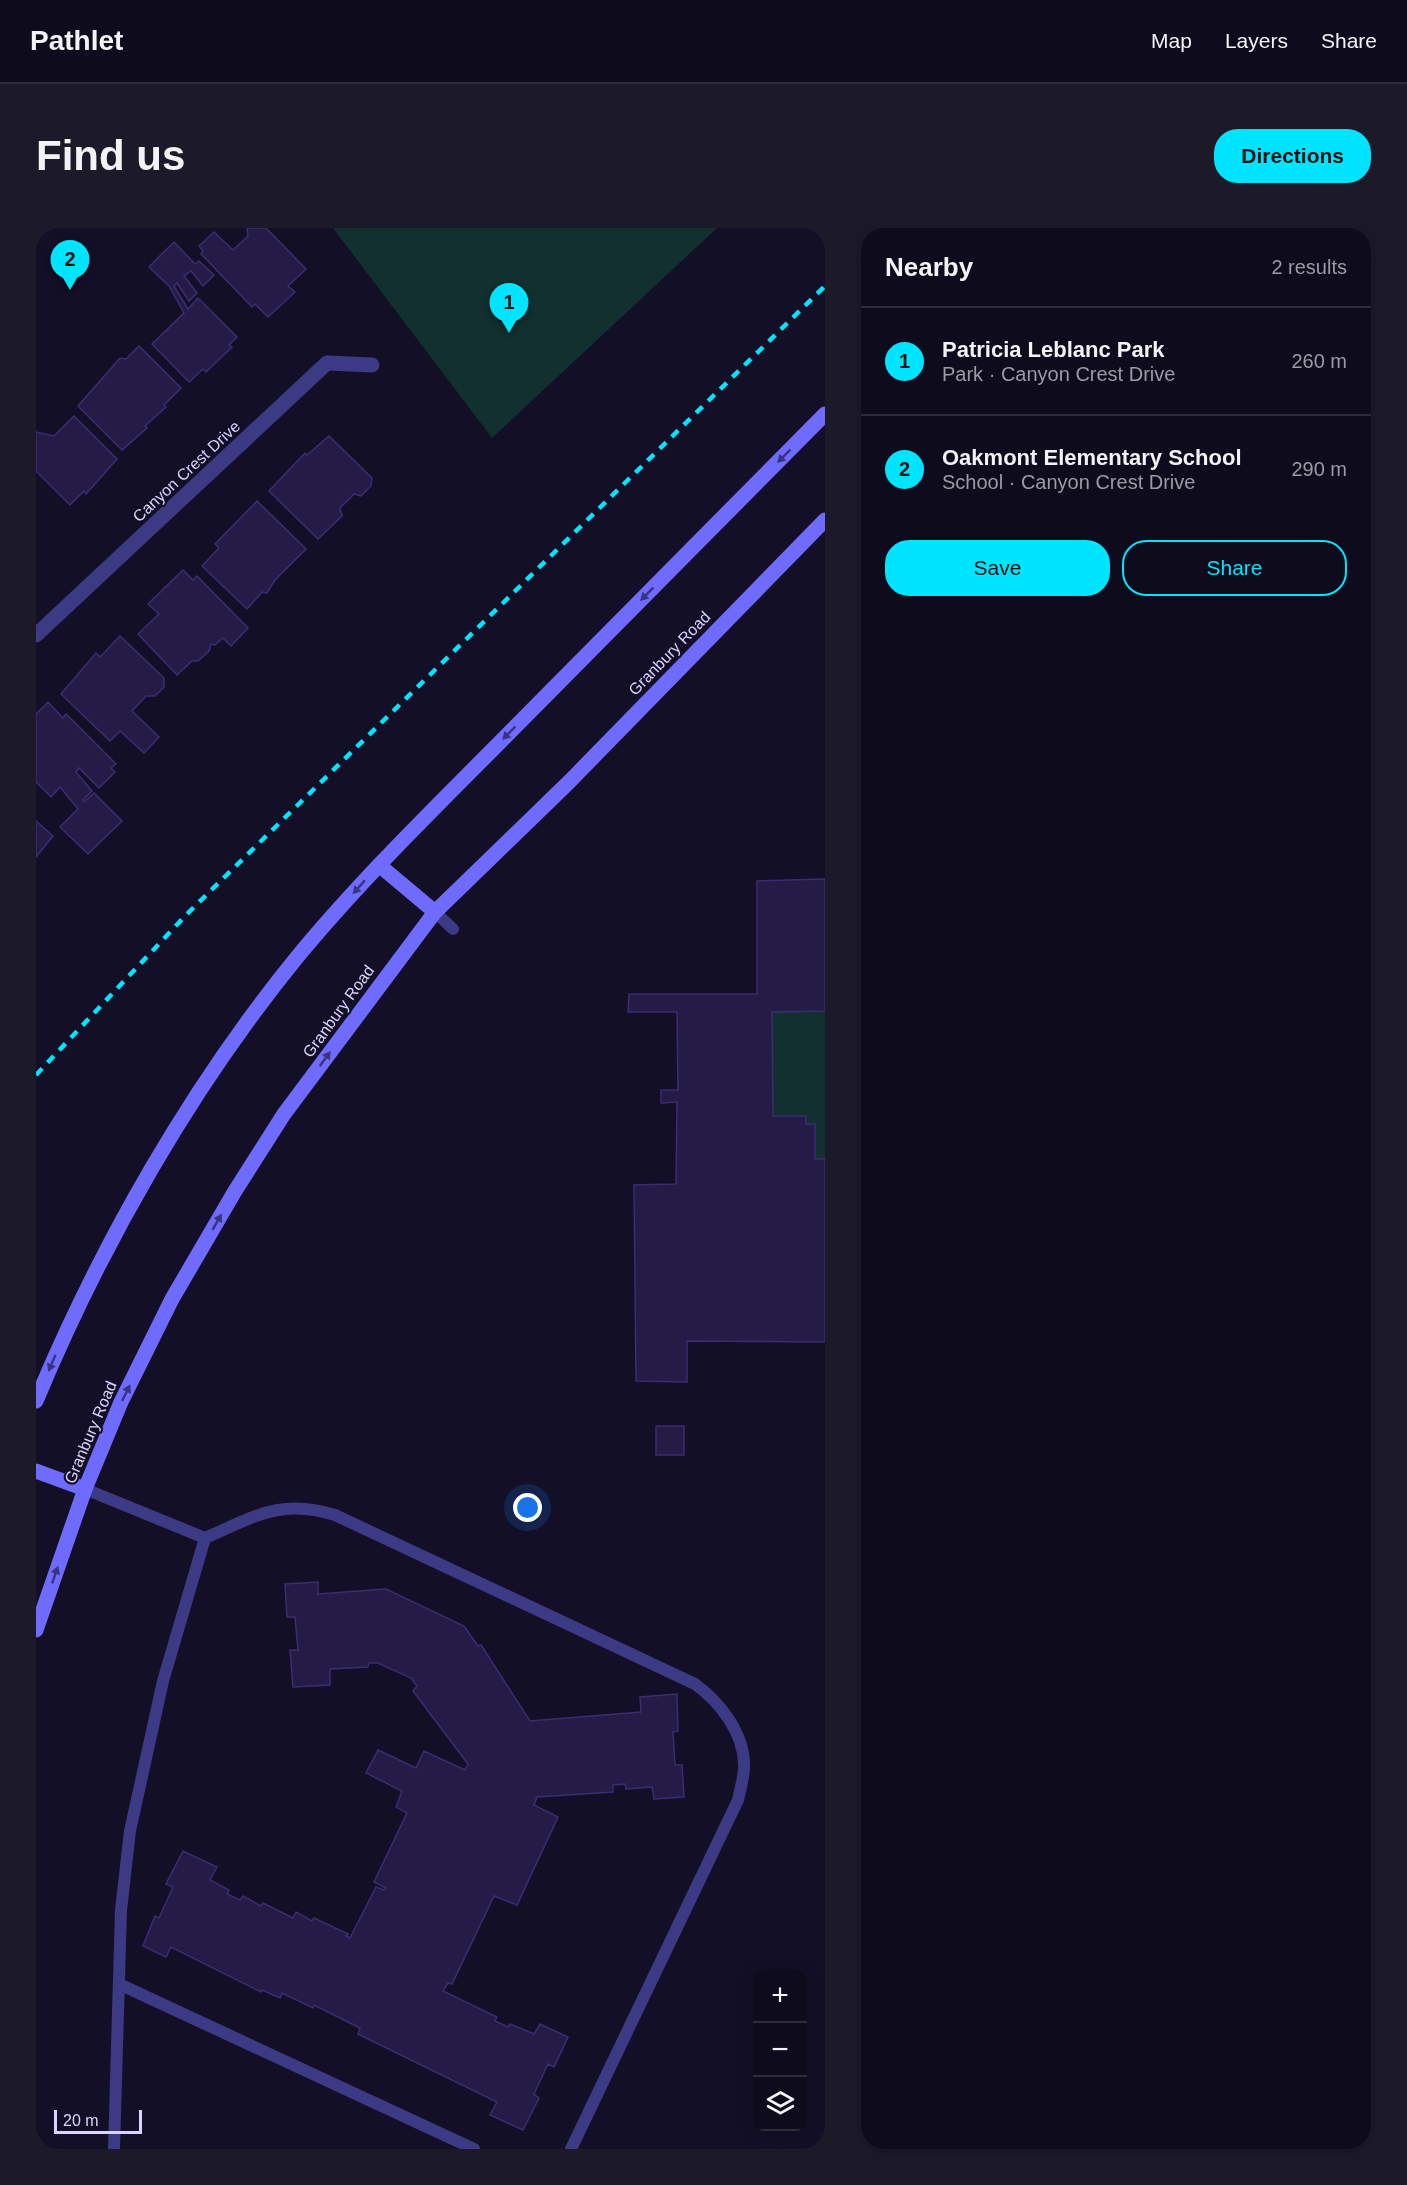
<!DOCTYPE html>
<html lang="en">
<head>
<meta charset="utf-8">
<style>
	body { margin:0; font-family:Arial,sans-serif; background:#1c1929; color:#f1f3f6 }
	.controls { position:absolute; right:18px; bottom:18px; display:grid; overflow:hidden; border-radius:12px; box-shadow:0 3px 15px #0003 }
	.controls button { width:54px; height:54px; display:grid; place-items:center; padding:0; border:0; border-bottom:2px solid #2e2b3b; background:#0e0b1c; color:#f1f3f6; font:30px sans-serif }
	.scale { position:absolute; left:18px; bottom:15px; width:88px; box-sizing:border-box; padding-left:6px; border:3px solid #d9d4ff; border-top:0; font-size:16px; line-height:21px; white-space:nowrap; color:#d9d4ff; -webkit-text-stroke:4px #130f26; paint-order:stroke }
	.you { position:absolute; left:492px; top:1280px; width:21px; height:21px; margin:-15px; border:4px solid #fff; border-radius:50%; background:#1a73e8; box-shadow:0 0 0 9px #1a73e833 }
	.badge { display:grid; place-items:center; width:39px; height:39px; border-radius:50%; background:#00e5ff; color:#111; font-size:20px; font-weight:700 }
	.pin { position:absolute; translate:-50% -50px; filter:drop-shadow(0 2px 3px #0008) }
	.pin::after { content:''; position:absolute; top:32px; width:21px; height:18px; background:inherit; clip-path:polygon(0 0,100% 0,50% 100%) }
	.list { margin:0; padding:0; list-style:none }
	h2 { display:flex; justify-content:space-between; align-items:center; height:78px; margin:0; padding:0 24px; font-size:26px }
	h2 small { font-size:20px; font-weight:400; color:#9b9ba3 }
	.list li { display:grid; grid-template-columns:39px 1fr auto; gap:18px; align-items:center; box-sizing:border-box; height:108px; padding:0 24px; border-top:2px solid #2e2b3b }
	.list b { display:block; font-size:22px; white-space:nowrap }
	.list p { margin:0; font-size:20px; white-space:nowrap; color:#9b9ba3 }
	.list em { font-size:20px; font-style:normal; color:#9b9ba3 }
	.actions { display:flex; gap:12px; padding:18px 24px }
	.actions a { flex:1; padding:14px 0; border:2px solid #00e5ff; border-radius:24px; text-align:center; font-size:21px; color:#00e5ff }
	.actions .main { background:#00e5ff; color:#111 }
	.icon { flex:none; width:33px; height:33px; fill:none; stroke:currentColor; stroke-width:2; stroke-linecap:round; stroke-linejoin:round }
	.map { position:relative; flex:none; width:789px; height:1921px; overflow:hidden; border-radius:24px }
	header { display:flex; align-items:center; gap:36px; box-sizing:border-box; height:84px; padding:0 30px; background:#0e0b1c; border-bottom:2px solid #2e2b3b }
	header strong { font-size:28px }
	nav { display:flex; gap:33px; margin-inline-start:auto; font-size:21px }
	.intro { display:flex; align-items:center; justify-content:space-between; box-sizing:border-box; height:144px; padding:0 36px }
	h1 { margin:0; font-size:42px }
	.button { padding:15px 27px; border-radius:24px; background:#00e5ff; color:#111; font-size:21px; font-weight:700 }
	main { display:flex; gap:36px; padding:0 36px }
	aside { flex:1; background:#0e0b1c; border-radius:24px; box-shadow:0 3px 15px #0003 }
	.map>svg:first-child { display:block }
	.green { fill:#12302f }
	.building { fill:#241b47; stroke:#3b2d73; stroke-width:1.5 }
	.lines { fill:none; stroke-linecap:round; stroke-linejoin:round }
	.lane { stroke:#3d3a85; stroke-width:12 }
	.street { stroke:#3d3a85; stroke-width:15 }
	.secondary { stroke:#6f6bff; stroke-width:15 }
	.rail { stroke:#00e5ff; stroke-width:4.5; stroke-dasharray:9 8; stroke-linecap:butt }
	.oneway { fill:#38347d }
	.labels { text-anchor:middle; stroke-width:4.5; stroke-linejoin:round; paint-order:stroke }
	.street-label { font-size:16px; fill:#d9d4ff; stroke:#130f26 }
</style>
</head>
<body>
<header>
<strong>Pathlet</strong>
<nav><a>Map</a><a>Layers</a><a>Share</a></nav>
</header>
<div class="intro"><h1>Find us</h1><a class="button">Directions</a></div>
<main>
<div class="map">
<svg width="789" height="1921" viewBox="0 0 789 1921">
	<rect width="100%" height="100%" fill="#130f26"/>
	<g class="green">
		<polygon points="297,0 681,0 456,210"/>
		<polygon points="789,783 789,931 779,931 770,896 737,888 736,784"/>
	</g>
	<g class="building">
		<polygon points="211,0 230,0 270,41 252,58 259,64 232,89 219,76 216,79 165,26 167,23 163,18 178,4 197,22 212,8"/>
		<polygon points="138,14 159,36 163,33 178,47 167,58 155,43 148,48 161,65 153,73 141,55 138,58 152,81 162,70 201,109 193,117 196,119 170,144 167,141 153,154 116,116 148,85 133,58 113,39"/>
		<polygon points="103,118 145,160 128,177 130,179 109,198 111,200 86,222 42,178 84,130 90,131"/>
		<polygon points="38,188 81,231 50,266 48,263 34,277 0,243 0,204 18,208"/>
		<polygon points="293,208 336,250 335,258 325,268 318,266 304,280 306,288 282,311 233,263 269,225 271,227"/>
		<polygon points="221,273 270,321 239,352 231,365 226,364 211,381 166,338 183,320 179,316"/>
		<polygon points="147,342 157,352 161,348 212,400 195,418 187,410 179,417 175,416 173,423 162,433 156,433 141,447 102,406 123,386 112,376"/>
		<polygon points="84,408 128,450 128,459 119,468 110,468 96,483 123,509 108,525 84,503 74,513 25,466 60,425 64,429"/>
		<polygon points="12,474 27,490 30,486 80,536 75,540 79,544 63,560 43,540 40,544 56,563 47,572 48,574 58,565 86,593 52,626 24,599 42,581 24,559 15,569 0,554 0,486"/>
		<polygon points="0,593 17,608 0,629"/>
		<polygon points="789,651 789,783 736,784 737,888 770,888 770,896 779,896 779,931 789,931 789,1114 651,1113 651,1154 600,1153 598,957 640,956 641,874 625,875 625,862 642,862 641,784 592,784 593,766 721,766 721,653"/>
		<rect x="620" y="1198" width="28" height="29"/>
		<polygon points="282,1354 282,1366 350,1361 428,1398 442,1418 445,1417 494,1493 605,1484 604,1469 641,1466 642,1503 637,1504 639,1537 646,1537 648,1569 618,1571 616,1559 590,1561 589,1556 577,1557 577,1564 501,1569 498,1577 522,1589 481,1677 458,1668 416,1756 412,1755 407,1763 461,1789 459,1793 472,1799 474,1796 498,1806 504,1796 532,1809 518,1839 512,1836 498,1866 503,1870 487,1902 454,1887 461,1874 322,1806 324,1800 278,1777 277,1780 246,1765 244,1770 226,1762 225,1764 135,1719 130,1729 107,1718 119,1688 123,1690 137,1659 130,1656 147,1623 181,1639 174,1652 193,1662 191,1666 204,1672 207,1668 225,1678 227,1675 257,1690 260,1684 276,1693 278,1690 312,1706 310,1708 314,1710 340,1659 348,1662 350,1660 338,1654 371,1585 360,1579 366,1563 330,1545 342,1522 380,1540 388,1523 429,1542 432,1536 377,1463 381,1458 375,1450 342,1435 333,1435 332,1439 294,1441 294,1457 257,1459 254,1422 262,1422 259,1389 251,1389 249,1356"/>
	</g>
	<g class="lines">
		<g class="lane">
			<polyline points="399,684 417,701"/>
			<polyline points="49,1261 169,1310 127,1453 94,1603 85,1682 78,1921"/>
			<path d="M 169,1310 C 218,1289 244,1270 299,1287 L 659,1456 C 684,1474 709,1506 708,1539 C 708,1550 704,1562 702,1572 L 535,1921"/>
			<polyline points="83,1756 438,1921"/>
		</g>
		<polyline class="street" points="0,407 291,135 336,137"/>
		<g class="secondary">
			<polyline points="343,637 399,684"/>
			<path d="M 0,1173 C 65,1017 155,859 262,728 C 329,647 405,574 478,500 C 582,395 685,291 789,186"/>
			<polyline points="0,1243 49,1261"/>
			<polyline points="0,1402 49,1261 85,1174 136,1071 199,963 248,886 399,684 533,554 789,292"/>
		</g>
		<polyline class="rail" points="0,847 151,686 789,58"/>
	</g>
	<defs><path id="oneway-solid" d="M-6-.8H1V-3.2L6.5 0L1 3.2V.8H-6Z" transform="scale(1.5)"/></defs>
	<g class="oneway">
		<use href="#oneway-solid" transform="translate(748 228) rotate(135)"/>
		<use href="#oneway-solid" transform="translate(611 366) rotate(135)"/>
		<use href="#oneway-solid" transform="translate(473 505) rotate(135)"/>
		<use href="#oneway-solid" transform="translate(323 659) rotate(131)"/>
		<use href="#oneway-solid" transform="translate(289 831) rotate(-54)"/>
		<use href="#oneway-solid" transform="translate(181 994) rotate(-60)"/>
		<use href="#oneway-solid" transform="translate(16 1135) rotate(113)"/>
		<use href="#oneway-solid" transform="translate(90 1165) rotate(-64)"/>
		<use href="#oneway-solid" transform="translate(19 1347) rotate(-71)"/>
	</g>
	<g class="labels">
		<g class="street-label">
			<text transform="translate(150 243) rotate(-43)" y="6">Canyon Crest Drive</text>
			<text transform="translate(633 425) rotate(-46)" y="6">Granbury Road</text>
			<text transform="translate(302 783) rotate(-54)" y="6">Granbury Road</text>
			<text transform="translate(54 1204) rotate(-67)" y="6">Granbury Road</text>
		</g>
	</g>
</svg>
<div class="controls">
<button>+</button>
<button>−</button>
<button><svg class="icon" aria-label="layers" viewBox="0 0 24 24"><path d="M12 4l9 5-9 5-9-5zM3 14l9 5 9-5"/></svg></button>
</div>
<div class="scale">20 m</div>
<div class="you"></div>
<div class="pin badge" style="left:473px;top:105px">1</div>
<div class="pin badge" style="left:34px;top:62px">2</div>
</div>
<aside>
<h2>Nearby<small>2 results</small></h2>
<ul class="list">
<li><span class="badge">1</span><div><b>Patricia Leblanc Park</b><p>Park · Canyon Crest Drive</p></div><em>260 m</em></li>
<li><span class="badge">2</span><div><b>Oakmont Elementary School</b><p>School · Canyon Crest Drive</p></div><em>290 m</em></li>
</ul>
<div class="actions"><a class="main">Save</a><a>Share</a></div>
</aside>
</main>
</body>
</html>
